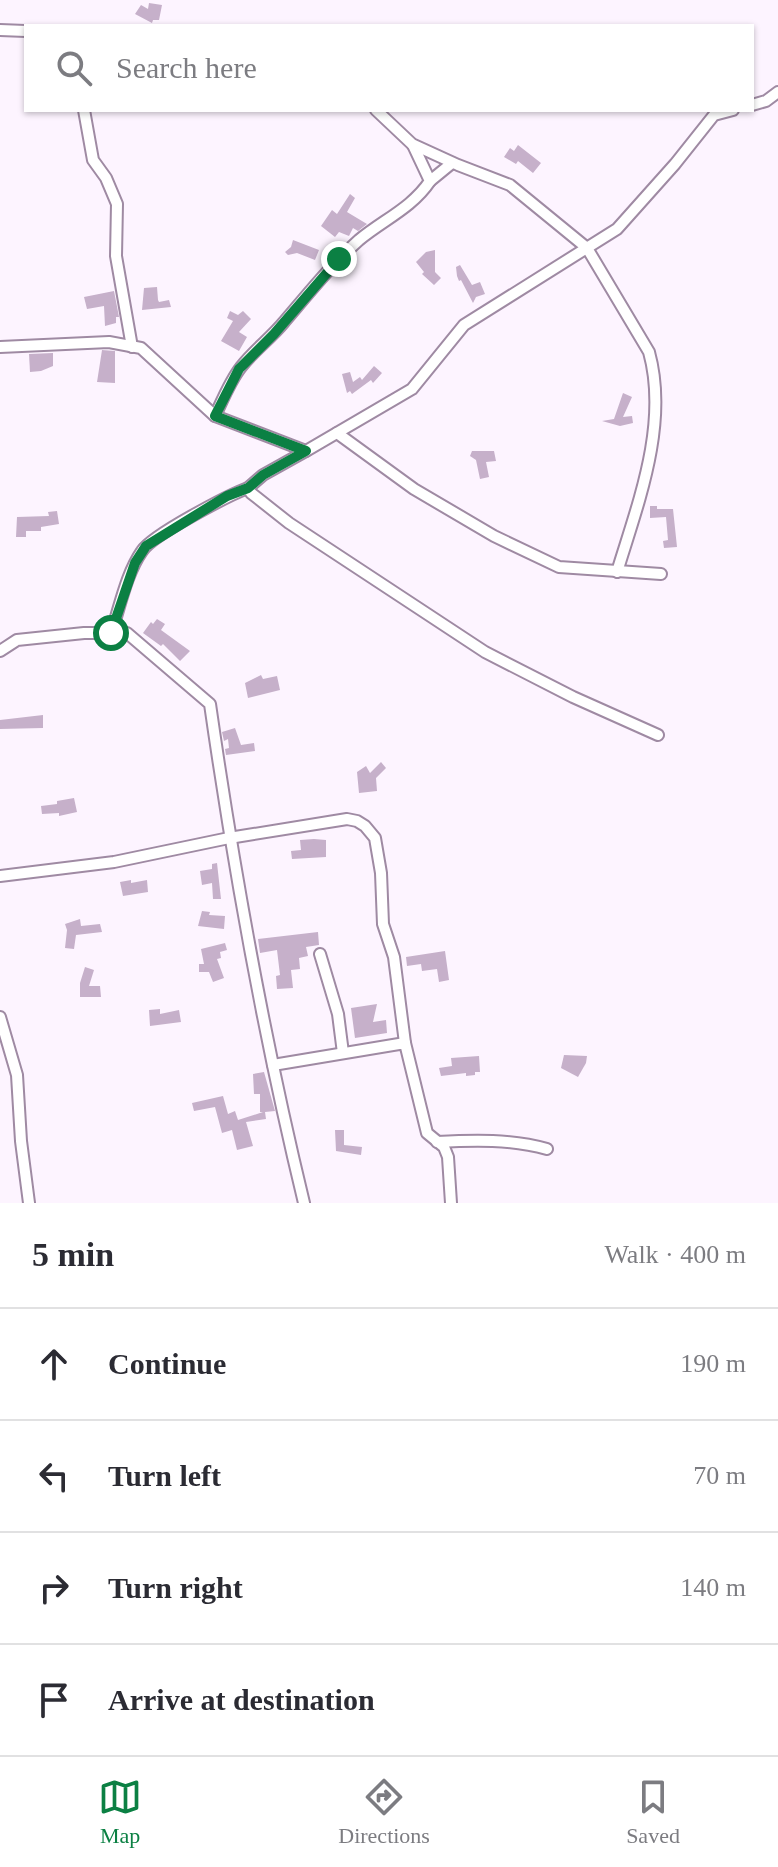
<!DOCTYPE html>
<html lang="en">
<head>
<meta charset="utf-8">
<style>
	body { margin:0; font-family:"Times New Roman",serif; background:#f2f2f3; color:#2b2b33 }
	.stop { position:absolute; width:24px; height:24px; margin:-18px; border:6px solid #0b8043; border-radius:50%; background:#fff }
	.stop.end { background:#0b8043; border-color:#fff; box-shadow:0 2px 8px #0008 }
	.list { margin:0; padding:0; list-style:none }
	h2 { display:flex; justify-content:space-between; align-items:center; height:104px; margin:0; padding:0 32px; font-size:34px }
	h2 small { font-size:26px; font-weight:400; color:#7c7c81 }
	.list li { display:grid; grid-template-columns:52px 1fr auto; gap:24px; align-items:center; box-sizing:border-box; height:112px; padding:0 32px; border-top:2px solid #e1e1e2 }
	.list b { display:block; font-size:30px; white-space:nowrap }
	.list em { font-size:26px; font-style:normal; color:#7c7c81 }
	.icon { flex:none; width:44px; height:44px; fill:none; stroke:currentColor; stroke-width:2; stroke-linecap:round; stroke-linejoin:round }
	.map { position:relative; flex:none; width:778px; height:1203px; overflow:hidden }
	.search { position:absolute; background:#fff; box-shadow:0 2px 6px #0004; left:24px; right:24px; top:24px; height:88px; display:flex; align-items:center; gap:20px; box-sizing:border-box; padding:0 28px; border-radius:0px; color:#7c7c81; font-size:30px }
	.sheet { height:552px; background:#fff }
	nav { display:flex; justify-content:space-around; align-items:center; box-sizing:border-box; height:112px; border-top:2px solid #e1e1e2; background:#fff; font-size:22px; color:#7c7c81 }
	nav a { display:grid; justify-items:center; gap:4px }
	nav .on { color:#0b8043 }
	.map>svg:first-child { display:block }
	.building { fill:#c6b0ca }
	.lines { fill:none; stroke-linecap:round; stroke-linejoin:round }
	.minor-casing { stroke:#9f8aa3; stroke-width:14 }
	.minor { stroke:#fff; stroke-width:10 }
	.route { stroke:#0b8043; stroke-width:10 }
</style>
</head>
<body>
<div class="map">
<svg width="778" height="1203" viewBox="0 0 778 1203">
	<rect width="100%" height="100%" fill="#fdf4ff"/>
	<g class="building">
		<polygon points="149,3 162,5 159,20 153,20 152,23 135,14 141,5 148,9"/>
		<polygon points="518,145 541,163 533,173 518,161 516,164 504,157 510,148 514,151"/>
		<polygon points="350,194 355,198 347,212 367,224 358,231 353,228 349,236 339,232 335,237 321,226 332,210 337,214"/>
		<polygon points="293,240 319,250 315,260 297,253 288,255 285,252 291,247"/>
		<polygon points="435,250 435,272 441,278 434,285 422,274 424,272 416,262 426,252"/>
		<polygon points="460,265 472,285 480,282 485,294 476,297 473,303 461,280 459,281 457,276 456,267"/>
		<polygon points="157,287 158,300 159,302 169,300 171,307 142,310 144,288"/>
		<polygon points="114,291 119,317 116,317 116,323 105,326 104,306 87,309 84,297"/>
		<polygon points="230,311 238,315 243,311 251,319 239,332 247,337 239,351 221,341 233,321 227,318"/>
		<polygon points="102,350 115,351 115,383 97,382"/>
		<polygon points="53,353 53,366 41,371 30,372 29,354"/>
		<polygon points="374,366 382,373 373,383 371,380 352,394 350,391 347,393 342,374 350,372 353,382 360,377 362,380"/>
		<polygon points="623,393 632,397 623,417 632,416 633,423 620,426 602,421 614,419"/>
		<polygon points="472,451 494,451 496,461 486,462 489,477 480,479 476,460 470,456"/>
		<polygon points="650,506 657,506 657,509 673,509 677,547 664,548 663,541 668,540 666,517 650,518"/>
		<polygon points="57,511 59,524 41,527 41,531 26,531 26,537 16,537 17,517 49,516 48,512"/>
		<polygon points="157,619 165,624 161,630 190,651 180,661 163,644 161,646 143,633 151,622 153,624"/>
		<polygon points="261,675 263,679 277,676 280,690 248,698 245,683"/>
		<polygon points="43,715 43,728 0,729 0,720"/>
		<polygon points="235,728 241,745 254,743 255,751 226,755 225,749 229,748 228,739 224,741 222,732"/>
		<polygon points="381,762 386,768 376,778 377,791 359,793 357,772 366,766 370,773"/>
		<polygon points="74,798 77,812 59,816 59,813 42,814 41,806 57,804 57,801"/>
		<polygon points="314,839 326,840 326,857 292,859 291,851 301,850 300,840"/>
		<polygon points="217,863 221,899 213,899 212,883 202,885 200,871 212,869 212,864"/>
		<polygon points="131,880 131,883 147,880 148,892 123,896 120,882"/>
		<polygon points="202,911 210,912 209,915 225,916 224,929 198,926"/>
		<polygon points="80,919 81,926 100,924 102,932 76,935 74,949 65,948 67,930 65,924"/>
		<polygon points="318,932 319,945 306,947 308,956 299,958 300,969 291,970 293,988 277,989 276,976 280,975 277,950 260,953 258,939"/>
		<polygon points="225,943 227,950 220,952 221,958 217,959 224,978 213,982 209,972 199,972 199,964 204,964 201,949"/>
		<polygon points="445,951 449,980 439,982 437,969 422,971 421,964 407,966 406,957"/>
		<polygon points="85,967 94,970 89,986 100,986 101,997 80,997 80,983"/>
		<polygon points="377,1004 373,1022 386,1020 387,1033 355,1038 351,1008"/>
		<polygon points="160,1009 160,1014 179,1010 181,1022 150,1026 149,1010"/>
		<polygon points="564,1055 587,1056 586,1063 578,1077 561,1068"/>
		<polygon points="479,1056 480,1072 475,1072 475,1075 466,1076 466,1073 441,1076 439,1068 452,1066 451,1058"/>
		<polygon points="264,1072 275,1111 265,1112 266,1119 246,1122 253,1146 237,1150 232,1130 222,1133 215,1107 194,1111 192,1103 223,1096 228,1114 235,1111 238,1120 263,1112 260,1112 260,1094 254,1094 253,1074"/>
		<polygon points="335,1130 344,1130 344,1145 362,1147 361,1155 336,1151"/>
	</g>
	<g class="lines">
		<g class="minor-casing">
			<g id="minor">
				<polyline points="0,30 26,31"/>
				<polyline points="752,105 766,101 778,92"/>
				<polyline points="84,110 93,160 106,178 117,204 116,256 132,347"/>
				<path d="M 376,110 L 412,144 L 458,165 L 510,185 L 587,248 L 649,352 C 669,424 638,503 617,572"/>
				<polyline points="430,181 452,163"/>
				<polyline points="0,347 109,342 141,348 215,416 306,451 412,389 464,325 617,229 675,164 714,115 733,110"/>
				<path d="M 215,416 C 223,399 230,381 241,367 C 254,350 271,338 284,322 C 308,294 331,265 359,240 C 383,220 412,208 430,181 L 413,145"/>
				<polyline points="337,433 414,489 494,536 559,567 661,574"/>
				<polyline points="306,451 263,475 248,488 251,493 289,523 485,652 573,697 658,735"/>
				<path d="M 111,633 C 120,607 126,574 142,551 C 152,535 229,495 248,488"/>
				<path d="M 0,651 L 17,640 L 84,633 L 127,633 L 210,704 C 234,871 264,1038 304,1203"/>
				<polyline points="0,876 114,862 229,838 347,819 357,821 365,826 375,838 381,873 383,924 394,957 405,1043"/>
				<polyline points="320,954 338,1014 343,1053"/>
				<polyline points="0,1017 17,1075 21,1141 29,1203"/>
				<polyline points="273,1065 405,1043 427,1133 444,1147 448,1157 451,1203"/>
				<path d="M 437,1142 C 474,1140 512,1139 547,1149"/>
			</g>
		</g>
		<use href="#minor" class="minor"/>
	</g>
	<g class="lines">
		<polyline class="route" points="111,633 135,563 146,546 227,496 248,488 263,475 306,451 215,416 239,369 274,334 339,259"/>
	</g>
</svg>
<div class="stop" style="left:111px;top:633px"></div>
<div class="stop end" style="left:339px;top:259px"></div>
<div class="search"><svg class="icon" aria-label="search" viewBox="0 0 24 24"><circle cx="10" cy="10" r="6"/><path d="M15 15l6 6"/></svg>Search here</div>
</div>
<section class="sheet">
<h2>5 min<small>Walk · 400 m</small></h2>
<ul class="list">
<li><svg class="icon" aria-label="ahead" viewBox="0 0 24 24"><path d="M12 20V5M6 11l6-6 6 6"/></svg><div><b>Continue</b></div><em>190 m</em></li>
<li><svg class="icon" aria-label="left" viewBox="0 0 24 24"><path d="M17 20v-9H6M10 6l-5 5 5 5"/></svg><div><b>Turn left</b></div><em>70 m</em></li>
<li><svg class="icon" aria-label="right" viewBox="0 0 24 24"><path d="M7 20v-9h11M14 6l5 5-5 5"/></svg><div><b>Turn right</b></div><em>140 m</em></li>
<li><svg class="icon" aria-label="arrive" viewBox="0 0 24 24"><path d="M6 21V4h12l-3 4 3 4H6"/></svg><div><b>Arrive at destination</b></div></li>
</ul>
</section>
<nav>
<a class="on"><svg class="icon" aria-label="map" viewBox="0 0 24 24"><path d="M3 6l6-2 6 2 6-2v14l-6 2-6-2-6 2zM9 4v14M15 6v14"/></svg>Map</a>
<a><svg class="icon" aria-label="directions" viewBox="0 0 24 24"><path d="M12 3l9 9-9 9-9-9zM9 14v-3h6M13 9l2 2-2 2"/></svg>Directions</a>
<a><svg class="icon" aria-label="saved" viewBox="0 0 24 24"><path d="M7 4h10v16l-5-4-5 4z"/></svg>Saved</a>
</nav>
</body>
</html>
